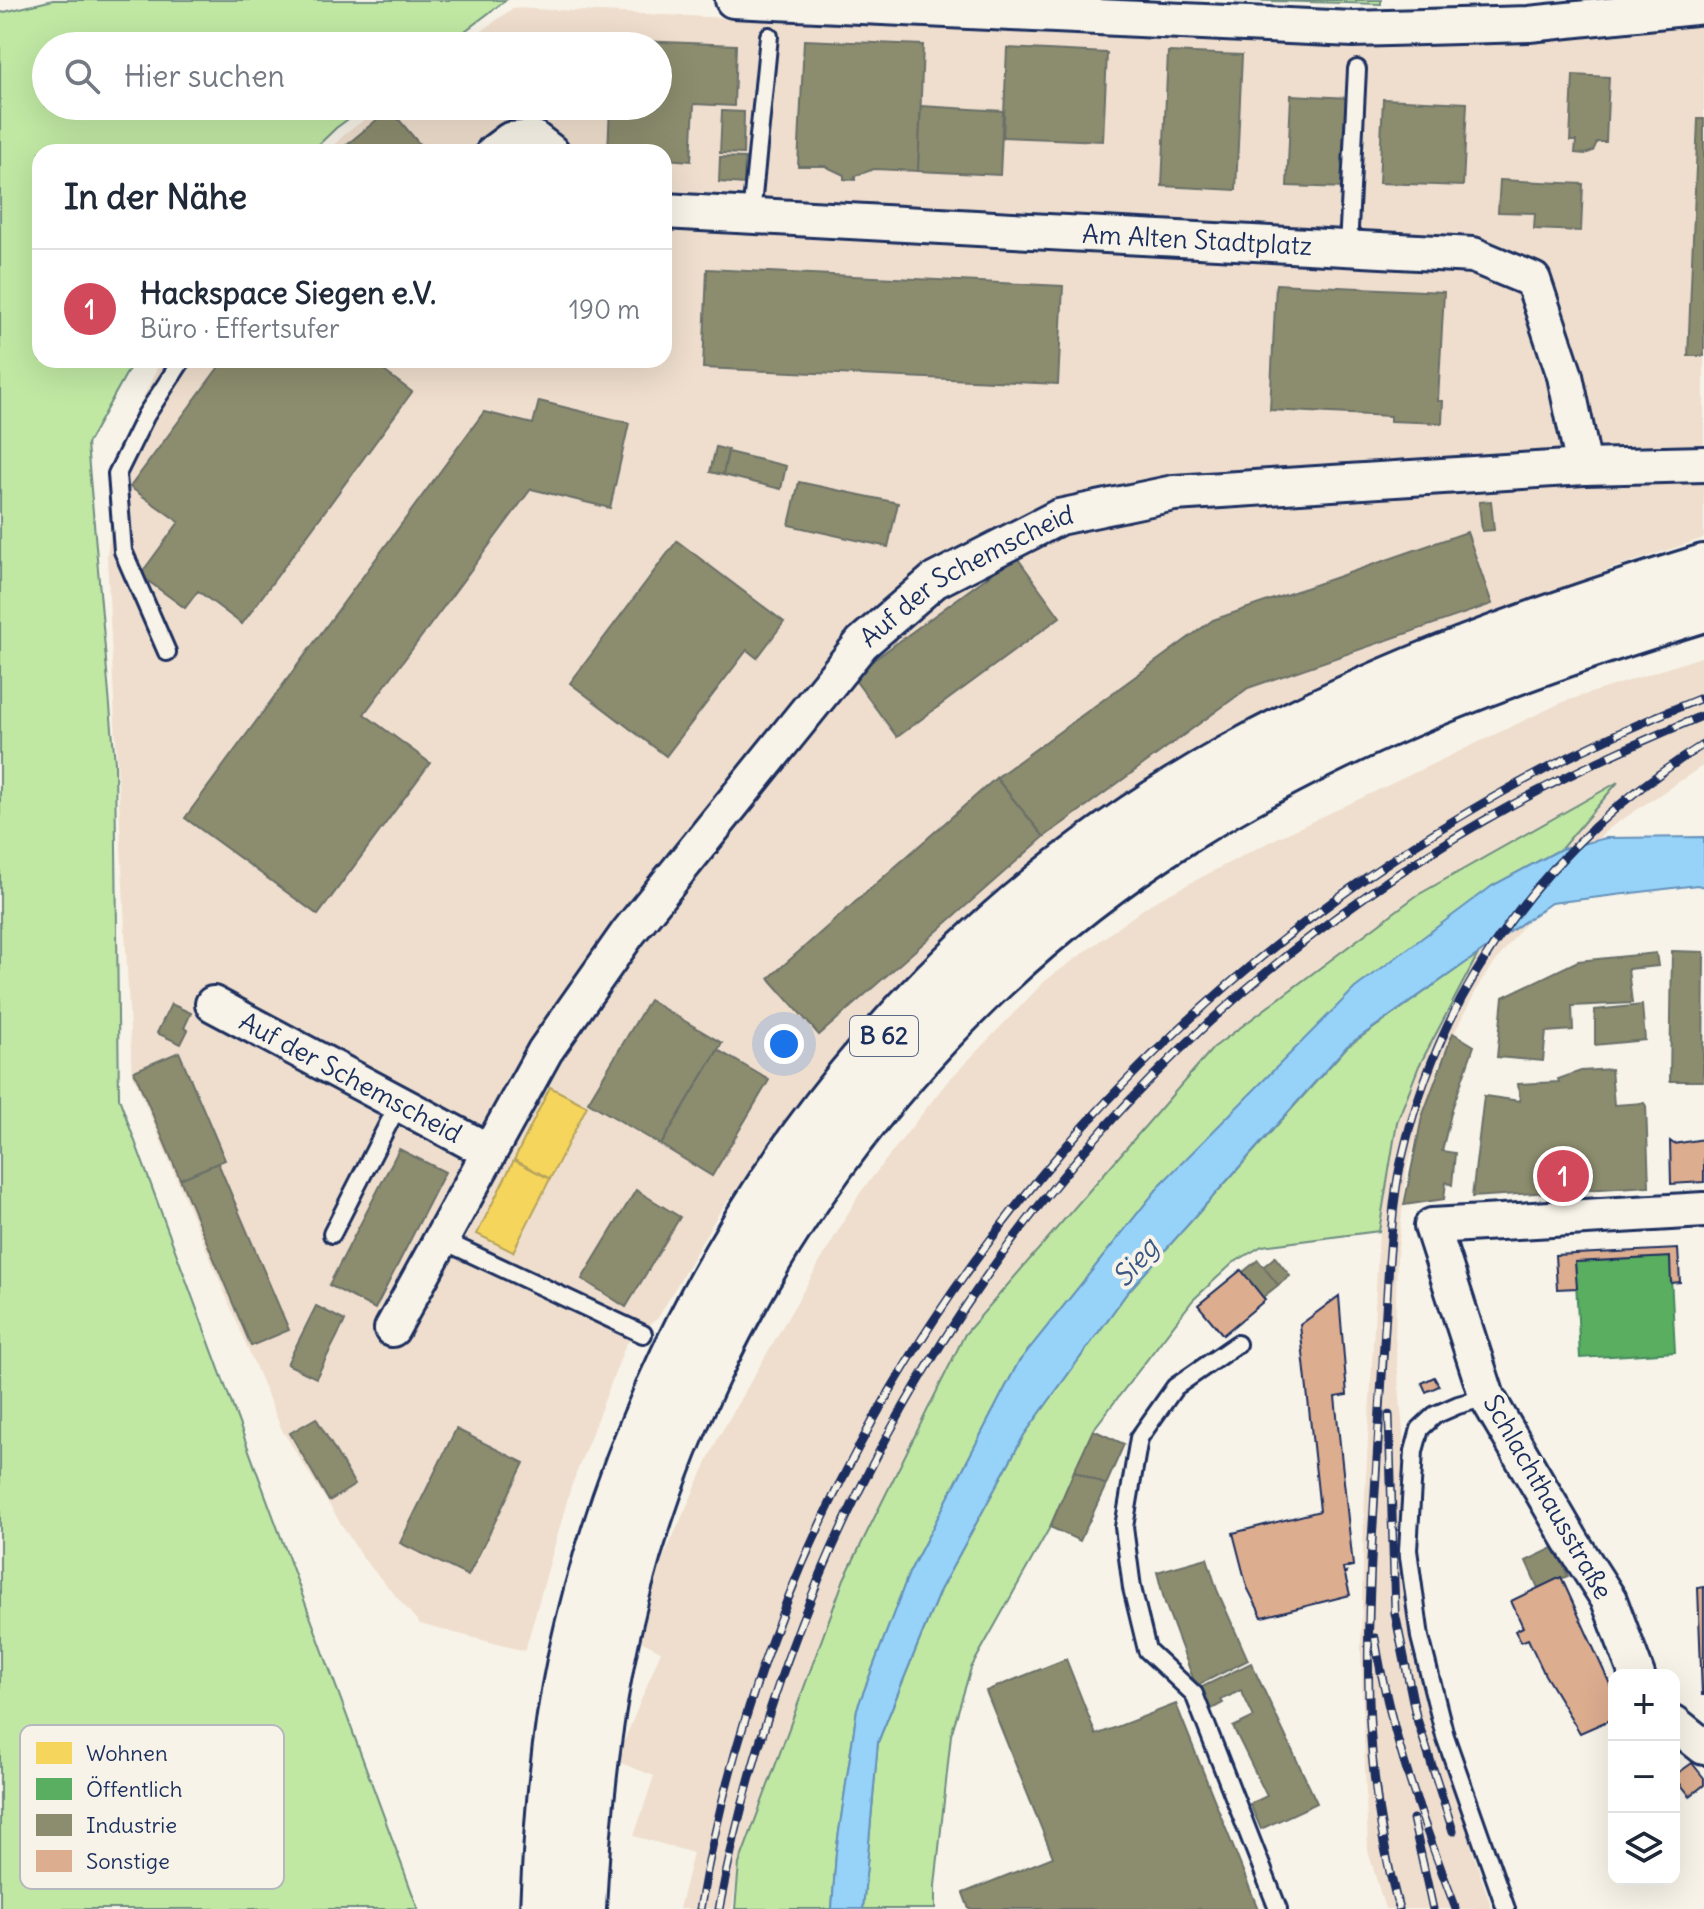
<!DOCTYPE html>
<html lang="de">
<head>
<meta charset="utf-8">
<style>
	body { margin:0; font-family:Delius,sans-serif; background:#f6f6f7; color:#1f2937 }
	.controls { position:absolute; right:24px; bottom:24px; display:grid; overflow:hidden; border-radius:16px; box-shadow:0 8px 32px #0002 }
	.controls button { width:72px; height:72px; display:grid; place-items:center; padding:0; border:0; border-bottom:2px solid #e0e1e3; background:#fff; color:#1f2937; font:40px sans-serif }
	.you { position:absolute; left:784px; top:1044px; width:28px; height:28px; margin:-20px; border:6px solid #fff; border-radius:50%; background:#1a73e8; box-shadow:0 0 0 12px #1a73e833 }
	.badge { display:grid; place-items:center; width:52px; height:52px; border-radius:50%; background:#d1495b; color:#fff; font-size:26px; font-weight:700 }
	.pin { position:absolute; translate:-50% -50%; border:4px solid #fff; box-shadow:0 2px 8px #0006 }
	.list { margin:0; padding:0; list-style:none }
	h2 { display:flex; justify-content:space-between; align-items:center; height:104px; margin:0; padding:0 32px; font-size:34px }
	h2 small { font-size:26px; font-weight:400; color:#747a83 }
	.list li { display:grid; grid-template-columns:52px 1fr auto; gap:24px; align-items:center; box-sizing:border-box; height:120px; padding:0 32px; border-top:2px solid #e0e1e3 }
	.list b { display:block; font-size:30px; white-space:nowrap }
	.list p { margin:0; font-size:26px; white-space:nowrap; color:#747a83 }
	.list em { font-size:26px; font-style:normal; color:#747a83 }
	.icon { flex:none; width:44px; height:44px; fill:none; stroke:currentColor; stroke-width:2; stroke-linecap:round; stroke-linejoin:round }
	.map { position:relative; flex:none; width:1704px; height:1909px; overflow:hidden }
	.search { position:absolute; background:#fff; box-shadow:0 8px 32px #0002; left:32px; top:32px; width:640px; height:88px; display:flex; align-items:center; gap:20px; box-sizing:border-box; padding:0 28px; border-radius:44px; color:#747a83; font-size:30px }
	.panel { position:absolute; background:#fff; box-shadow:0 8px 32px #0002; left:32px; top:144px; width:640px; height:224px; border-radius:24px }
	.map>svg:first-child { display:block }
	.built { fill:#efdecd }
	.green { fill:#c0e8a3; stroke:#6e8c80; stroke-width:2 }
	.water { fill:#97d3f8; stroke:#6591ba; stroke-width:2 }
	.homes { fill:#f6d55c; stroke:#b4a35d; stroke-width:2 }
	.public { fill:#5aae61; stroke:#478860; stroke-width:2 }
	.industry { fill:#8c8c6e; stroke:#6a7069; stroke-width:2 }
	.building { fill:#ddad8f; stroke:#1b2f5e; stroke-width:2 }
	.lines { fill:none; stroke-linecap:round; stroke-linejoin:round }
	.lane-casing { stroke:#1b2f5e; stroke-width:22 }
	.street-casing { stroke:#1b2f5e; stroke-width:40 }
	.highway-casing { stroke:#1b2f5e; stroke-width:50 }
	.lane { stroke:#f7f3e8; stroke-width:16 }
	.street { stroke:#f7f3e8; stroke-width:34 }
	.highway { stroke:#f7f3e8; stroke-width:44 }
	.rail-casing { stroke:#1b2f5e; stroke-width:9 }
	.rail { stroke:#f7f3e8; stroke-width:6; stroke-dasharray:18; stroke-linecap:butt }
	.labels { text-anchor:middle; stroke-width:8; stroke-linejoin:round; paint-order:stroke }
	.shield { fill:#f7f3e8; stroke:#5d6a87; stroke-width:2 }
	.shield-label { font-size:24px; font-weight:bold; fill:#1b2f5e }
	.street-label { font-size:26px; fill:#1b2f5e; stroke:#f7f3e8 }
	.water-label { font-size:28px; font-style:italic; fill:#3a5884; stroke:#f7f3e8 }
	.key { fill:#f7f3e8; stroke:#b5b8bf; stroke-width:2 }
	.key-label { font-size:22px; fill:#1b2f5e }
</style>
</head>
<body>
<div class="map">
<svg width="1704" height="1909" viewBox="0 0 1704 1909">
	<rect width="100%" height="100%" fill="#f7f3e8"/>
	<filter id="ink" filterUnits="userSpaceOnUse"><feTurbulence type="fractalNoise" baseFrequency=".0125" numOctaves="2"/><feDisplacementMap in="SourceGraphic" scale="16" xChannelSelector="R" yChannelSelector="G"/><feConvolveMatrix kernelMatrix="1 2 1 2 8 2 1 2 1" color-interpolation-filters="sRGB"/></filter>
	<g filter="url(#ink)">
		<g class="built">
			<polygon points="513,8 1071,34 1388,44 1704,25 1704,538 1605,571 1357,673 988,914 830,1064 717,1216 658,1318 626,1344 571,1487 525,1651 420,1624 362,1557 282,1430 132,1072 107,556 121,445 161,360 664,360 664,152 327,152 344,135 382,106 658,106 658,46 462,46"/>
			<polygon points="1704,656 1704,765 1608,829 1545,897 1481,981 1439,1063 1407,1168 1397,1258 1395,1338 1412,1538 1473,1852 1492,1909 1385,1909 1368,1851 1361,1650 1364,1515 1379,1231 1397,1122 1419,1066 1478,954 1616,783 1416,896 1213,1048 965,1333 739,1864 732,1909 679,1909 693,1853 634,1836 654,1776 616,1761 661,1651 628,1635 718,1438 860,1193 947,1082 1045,981 1150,904 1269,842 1563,702"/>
		</g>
		<g class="green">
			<polygon points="53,0 506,0 445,46 46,46 46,106 366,106 336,128 311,152 40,152 40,360 134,360 87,444 115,763 119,1098 418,1909 0,1909 0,13"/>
			<polygon points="1235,0 1381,0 1381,4"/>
			<polygon points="1618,782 1561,849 1492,886 1162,1183 1018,1363 909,1573 857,1709 836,1852 832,1909 735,1909 739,1864 844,1579 965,1334 1213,1048 1416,896"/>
			<polygon points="1478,954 1419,1066 1397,1122 1379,1231 1262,1246 1233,1263 1193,1300 1093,1430 1050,1527 971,1668 951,1735 935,1886 935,1909 863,1909 878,1742 940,1590 1024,1435 1127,1293 1347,1047"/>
		</g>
		<polygon class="water" points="1704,837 1704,887 1697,885 1551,903 1347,1046 1127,1293 1024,1435 940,1590 878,1742 863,1909 832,1909 836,1852 857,1709 909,1573 1018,1363 1162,1183 1355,988 1492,886 1561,849 1606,838"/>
		<g class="homes">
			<polygon points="550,1087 587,1106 550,1179 514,1160"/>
			<polygon points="514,1160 550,1179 513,1252 477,1234"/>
		</g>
		<polygon class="public" points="1670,1257 1675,1352 1580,1358 1575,1262"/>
		<g class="industry">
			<polygon points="804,40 923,45 918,171 874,169 855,176 855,180 844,179 844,175 825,166 798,166"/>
			<polygon points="639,41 736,45 734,106 694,104 691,161 664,159 664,152 608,152 610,106 658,106 658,46 639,46"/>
			<polygon points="510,42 546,43 546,46 510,46"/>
			<polygon points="1007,48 1107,53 1103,141 1003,137"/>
			<polygon points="1168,52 1242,55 1236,190 1162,186"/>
			<polygon points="1573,75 1609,77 1606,142 1597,142 1593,151 1585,154 1575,153 1576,141 1570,141"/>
			<polygon points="1291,95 1350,98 1346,188 1287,186"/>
			<polygon points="1383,99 1467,103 1463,186 1379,183"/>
			<polygon points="921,106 1003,111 1000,175 918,171"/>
			<polygon points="390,109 426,152 338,152"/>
			<polygon points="722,111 744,112 743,154 720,153"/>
			<polygon points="1698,119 1704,119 1704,356 1688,356"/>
			<polygon points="720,157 745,158 744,184 719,182"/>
			<polygon points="1500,180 1583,184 1581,231 1534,229 1535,213 1498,212"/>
			<polygon points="707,269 1063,286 1058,384 703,368"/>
			<polygon points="1276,284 1444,292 1438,401 1443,401 1442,423 1390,421 1390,416 1270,410"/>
			<polygon points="224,360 374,360 372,362 412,392 242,624 198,591 185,608 140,575 179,522 130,487"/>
			<polygon points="539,401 629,423 610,508 531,489 364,714 430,763 318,915 185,818 484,412 533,424"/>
			<polygon points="716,447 728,450 723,475 710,472"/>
			<polygon points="728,452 786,466 781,489 723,475"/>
			<polygon points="799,482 898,503 888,547 789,525"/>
			<polygon points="1491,501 1494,530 1482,531 1479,502"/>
			<polygon points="1467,532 1492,604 1248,688 1044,837 996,778 1213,620"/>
			<polygon points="677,541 784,622 757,658 747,650 666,756 570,683"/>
			<polygon points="1016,556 1060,617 897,737 852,676"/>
			<polygon points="996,778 1044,837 819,1035 769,978"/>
			<polygon points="1672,951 1704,952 1703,1081 1670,1081"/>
			<polygon points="1656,953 1658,966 1628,969 1632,1003 1572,1006 1573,1030 1546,1032 1543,1061 1497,1057 1503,997 1578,961"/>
			<polygon points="649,1000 722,1043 661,1145 588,1102"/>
			<polygon points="171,1004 191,1013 184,1028 188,1030 181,1044 157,1033"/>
			<polygon points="1642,1005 1645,1040 1595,1045 1595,1010"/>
			<polygon points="1453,1033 1474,1046 1452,1109 1442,1151 1455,1153 1452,1185 1446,1182 1444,1199 1404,1205 1422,1117"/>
			<polygon points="718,1050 769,1080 712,1176 661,1145"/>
			<polygon points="179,1052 225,1160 180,1179 134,1071"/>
			<polygon points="1611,1069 1614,1105 1644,1103 1646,1106 1649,1186 1472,1197 1484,1096 1520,1101 1518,1084 1559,1082 1558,1079 1581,1071"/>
			<polygon points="399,1149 445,1172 375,1309 329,1285"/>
			<polygon points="218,1163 289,1330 251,1346 180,1179"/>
			<polygon points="636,1190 680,1217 626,1307 582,1279"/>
			<polygon points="1275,1257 1290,1276 1278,1285 1263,1267"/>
			<polygon points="1258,1260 1278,1285 1263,1297 1243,1272"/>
			<polygon points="316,1306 345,1321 316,1378 287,1364"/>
			<polygon points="316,1418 355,1485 329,1501 290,1433"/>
			<polygon points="456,1429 524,1463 468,1576 400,1543"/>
			<polygon points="1093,1430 1124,1444 1106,1485 1074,1471"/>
			<polygon points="1074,1471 1106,1485 1080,1541 1050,1527"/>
			<polygon points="1555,1547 1568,1576 1538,1588 1526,1561"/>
			<polygon points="1207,1558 1217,1590 1248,1660 1196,1686 1165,1603 1157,1572"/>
			<polygon points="1066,1659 1096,1735 1176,1704 1258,1909 969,1909 963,1893 1053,1857 986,1691"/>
			<polygon points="1251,1663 1317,1803 1261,1829 1250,1804 1267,1796 1233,1727 1254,1717 1241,1690 1221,1700 1223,1703 1208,1711 1198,1689"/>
		</g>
		<g class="building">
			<polygon points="1704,1139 1704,1182 1671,1184 1670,1141 1674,1144"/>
			<polygon points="1678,1249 1680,1282 1671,1283 1670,1257 1575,1262 1577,1288 1557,1289 1555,1255"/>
			<polygon points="1241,1270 1265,1300 1223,1335 1198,1305"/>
			<polygon points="1339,1296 1347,1395 1335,1397 1353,1566 1343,1568 1344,1573 1346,1572 1345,1575 1350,1595 1262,1617 1247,1587 1233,1533 1320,1511 1300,1325"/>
			<polygon points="1434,1377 1439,1386 1426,1392 1422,1383"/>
			<polygon points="1561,1577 1614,1693 1614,1718 1580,1733 1545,1675 1528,1639 1521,1642 1515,1631 1523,1627 1511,1601"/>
			<polygon points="1704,1587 1704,1695 1702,1695 1698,1588"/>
			<polygon points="1692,1763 1704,1778 1704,1785 1690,1796 1674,1776"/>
		</g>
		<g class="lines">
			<g class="lane-casing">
				<g id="lane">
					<polyline points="751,216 769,36"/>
					<polyline points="1348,248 1357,69"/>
					<polyline points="167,652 123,551 117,474 146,415 182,360"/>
					<polyline points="332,1234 399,1103"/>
					<polyline points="440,1239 643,1334"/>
					<polyline points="1237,1344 1175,1387 1139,1438 1124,1527 1132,1588 1147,1650 1194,1694 1278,1909"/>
					<polyline points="1487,1397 1458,1405 1435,1415 1420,1429 1414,1451 1408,1550 1420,1637 1445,1736 1506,1909"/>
				</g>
			</g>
			<g class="street-casing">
				<g id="street">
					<polyline points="733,0 1353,29 1529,24 1704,6"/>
					<polyline points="494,152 510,140 533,138 551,152"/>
					<path id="s1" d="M 664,211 L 1473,255 L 1533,280 L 1565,376 L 1584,467"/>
					<path id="s2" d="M 213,1004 L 488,1151"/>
					<path id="s3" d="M 392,1329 L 545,1051 L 628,933 L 862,643 L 934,581 L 1059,517 L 1174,493 L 1584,467 L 1704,464"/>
					<polyline points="1637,1675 1609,1600 1573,1544 1487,1397 1432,1226 1704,1210"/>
					<polyline points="1674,1723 1704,1747"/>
				</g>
			</g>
			<g class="highway-casing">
				<g id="highway">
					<path d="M 543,1909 C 547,1826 553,1742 570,1661 C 653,1279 888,947 1231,757 C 1380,674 1542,617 1704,567"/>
					<path d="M 583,1909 C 588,1803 600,1699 626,1596 C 707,1286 912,1003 1183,832 C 1343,731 1524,664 1704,609"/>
				</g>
			</g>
			<use href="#lane" class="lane"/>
			<use href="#street" class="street"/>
			<use href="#highway" class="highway"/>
			<g class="rail-casing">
				<g id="rail">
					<polyline points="1389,1415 1395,1613 1416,1716 1453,1831"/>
					<path d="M 1375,1638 C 1390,1733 1422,1820 1456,1909"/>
					<polyline points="1413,1819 1433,1909"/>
					<path d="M 700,1909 C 794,1359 1188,899 1704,697"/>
					<path d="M 719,1909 C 806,1454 1081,1052 1485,820 C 1555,780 1629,746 1704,715"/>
					<path d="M 1399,1909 C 1365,1784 1365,1669 1372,1541 C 1377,1448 1383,1355 1389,1262 C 1392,1226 1394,1189 1403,1154 C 1444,979 1553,838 1704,744"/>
				</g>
			</g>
			<use href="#rail" class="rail"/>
		</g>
	</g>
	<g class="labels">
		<rect class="shield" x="850" y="1016" width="68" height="40" rx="6"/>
		<g class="shield-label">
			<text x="884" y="1044">B 62</text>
		</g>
		<g class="street-label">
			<text dy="9" stroke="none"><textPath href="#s1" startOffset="534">Am Alten Stadtplatz</textPath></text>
			<text dy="9" stroke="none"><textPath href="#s3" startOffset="960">Auf der Schemscheid</textPath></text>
			<text dy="9" stroke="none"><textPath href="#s2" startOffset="156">Auf der Schemscheid</textPath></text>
			<text transform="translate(1548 1497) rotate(60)" y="9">Schlachthausstraße</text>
		</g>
		<g class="water-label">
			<text transform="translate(1135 1262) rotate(-49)" y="10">Sieg</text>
		</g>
	</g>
	<rect x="20" y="1725" width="264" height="164" rx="12" class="key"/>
	<rect x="36" y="1742" width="36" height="22" fill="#f6d55c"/>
	<rect x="36" y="1778" width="36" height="22" fill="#5aae61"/>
	<rect x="36" y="1814" width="36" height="22" fill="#8c8c6e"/>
	<rect x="36" y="1850" width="36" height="22" fill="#ddad8f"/>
	<g class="key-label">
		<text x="86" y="1761">Wohnen</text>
		<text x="86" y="1797">Öffentlich</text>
		<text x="86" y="1833">Industrie</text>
		<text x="86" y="1869">Sonstige</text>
	</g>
</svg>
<div class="controls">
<button>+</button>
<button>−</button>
<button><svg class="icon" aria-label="layers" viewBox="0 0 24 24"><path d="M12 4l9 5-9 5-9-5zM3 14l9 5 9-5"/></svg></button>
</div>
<div class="you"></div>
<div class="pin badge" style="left:1563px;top:1176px">1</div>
<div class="search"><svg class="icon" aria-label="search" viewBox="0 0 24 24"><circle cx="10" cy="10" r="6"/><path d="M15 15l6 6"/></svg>Hier suchen</div>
<section class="panel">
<h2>In der Nähe<small></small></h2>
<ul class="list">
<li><span class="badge">1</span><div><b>Hackspace Siegen e.V.</b><p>Büro · Effertsufer</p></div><em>190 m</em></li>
</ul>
</section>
</div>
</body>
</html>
